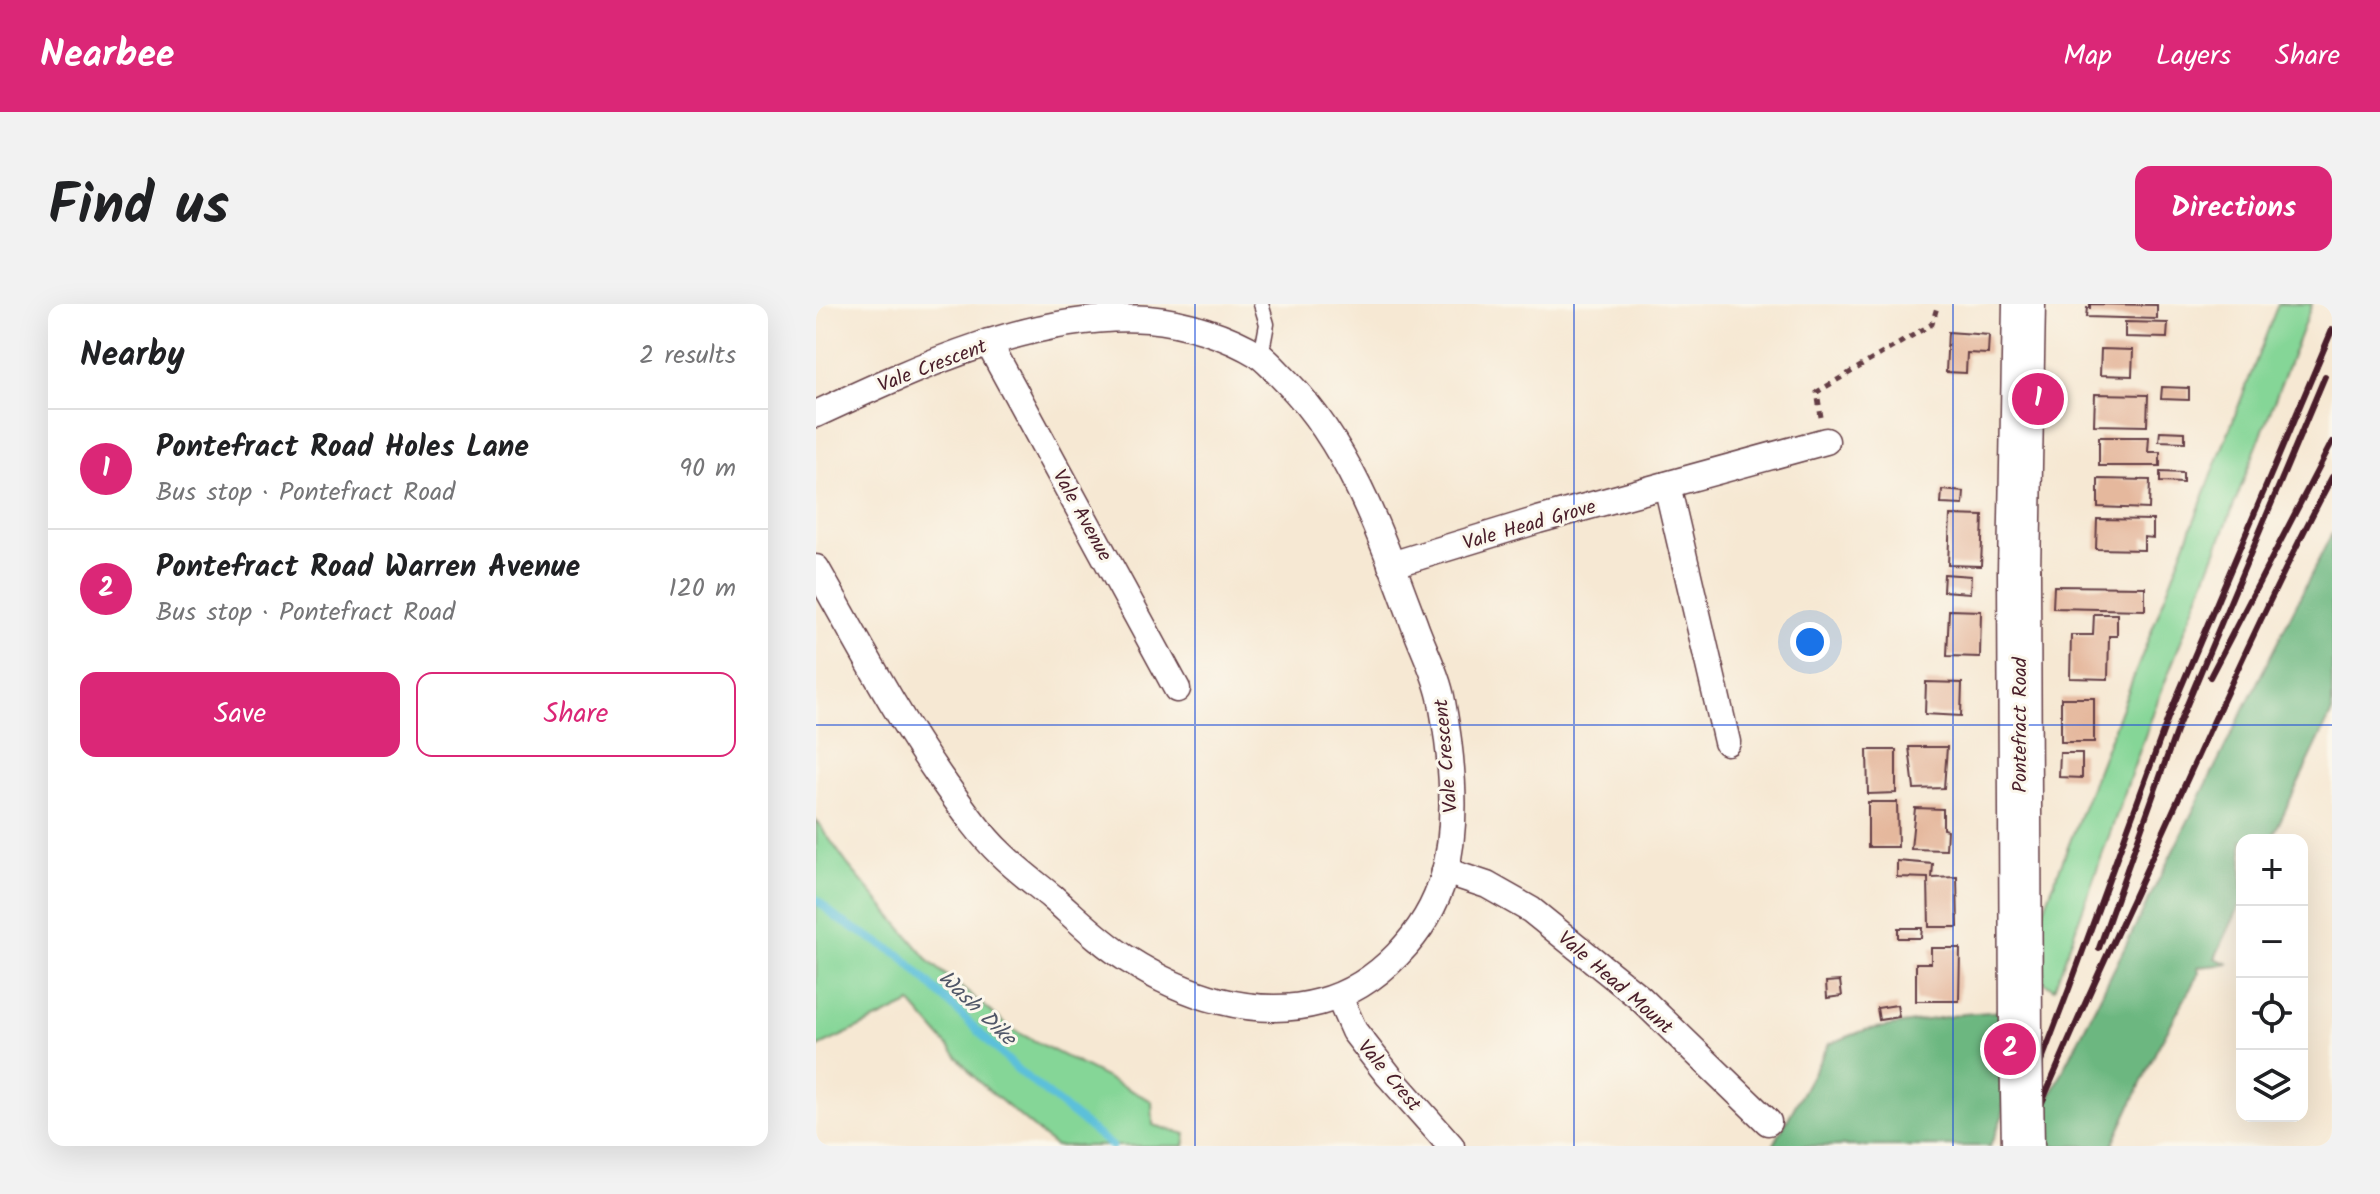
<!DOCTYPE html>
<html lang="en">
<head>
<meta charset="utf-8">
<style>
	body { margin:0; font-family:Kalam,sans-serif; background:#f2f2f2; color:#202124 }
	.controls { position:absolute; right:24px; bottom:24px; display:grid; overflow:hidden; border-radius:16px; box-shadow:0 8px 32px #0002 }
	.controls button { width:72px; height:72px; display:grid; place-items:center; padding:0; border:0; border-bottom:2px solid #e0e0e0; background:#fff; color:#202124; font:40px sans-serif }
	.you { position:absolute; left:994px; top:338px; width:28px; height:28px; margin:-20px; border:6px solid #fff; border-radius:50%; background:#1a73e8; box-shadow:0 0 0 12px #1a73e833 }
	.badge { display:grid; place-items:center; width:52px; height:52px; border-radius:50%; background:#db2777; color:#fff; font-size:26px; font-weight:700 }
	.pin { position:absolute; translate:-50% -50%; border:4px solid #fff; box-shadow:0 2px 8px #0006 }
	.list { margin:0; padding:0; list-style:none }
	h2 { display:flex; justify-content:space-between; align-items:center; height:104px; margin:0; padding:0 32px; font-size:34px }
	h2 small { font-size:26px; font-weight:400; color:#757577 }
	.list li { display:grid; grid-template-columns:52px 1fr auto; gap:24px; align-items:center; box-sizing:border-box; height:120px; padding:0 32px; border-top:2px solid #e0e0e0 }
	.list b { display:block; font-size:30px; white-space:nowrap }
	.list p { margin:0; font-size:26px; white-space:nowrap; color:#757577 }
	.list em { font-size:26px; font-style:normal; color:#757577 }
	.actions { display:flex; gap:16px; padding:24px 32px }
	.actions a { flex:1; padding:18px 0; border:2px solid #db2777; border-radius:16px; text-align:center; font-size:28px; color:#db2777 }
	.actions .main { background:#db2777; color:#fff }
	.icon { flex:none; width:44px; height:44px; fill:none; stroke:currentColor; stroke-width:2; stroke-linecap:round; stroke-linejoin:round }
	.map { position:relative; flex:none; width:1516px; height:842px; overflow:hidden; border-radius:16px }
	header { display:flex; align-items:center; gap:48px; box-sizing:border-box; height:112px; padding:0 40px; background:#db2777; color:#fff }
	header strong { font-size:38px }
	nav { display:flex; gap:44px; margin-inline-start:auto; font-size:28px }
	.intro { display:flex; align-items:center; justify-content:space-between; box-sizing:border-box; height:192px; padding:0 48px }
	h1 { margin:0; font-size:56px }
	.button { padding:20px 36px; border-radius:16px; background:#db2777; color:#fff; font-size:28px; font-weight:700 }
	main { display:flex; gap:48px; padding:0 48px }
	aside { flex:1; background:#fff; border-radius:16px; box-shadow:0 8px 32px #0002 }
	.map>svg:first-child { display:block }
	.green { fill:#85d697; stroke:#687a61; stroke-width:2 }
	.forest { fill:#6cb780; stroke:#5b6b56; stroke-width:2 }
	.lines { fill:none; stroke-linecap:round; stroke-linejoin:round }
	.stream { stroke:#5cc0da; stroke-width:8 }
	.building { fill:#e5b89d }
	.lane-casing { stroke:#643d44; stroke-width:17 }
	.street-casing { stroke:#643d44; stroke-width:29 }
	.primary-casing { stroke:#643d44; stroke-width:45 }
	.path { stroke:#643d44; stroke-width:5; stroke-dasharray:6 6; stroke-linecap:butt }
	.lane { stroke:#fff; stroke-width:14 }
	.street { stroke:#fff; stroke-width:26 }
	.primary { stroke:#fff; stroke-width:42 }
	.rail { stroke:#4a1f2b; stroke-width:6 }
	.primary-bridge-casing { stroke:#643d44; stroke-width:45; stroke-linecap:butt }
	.primary-bridge { stroke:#fff; stroke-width:42 }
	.grid { fill:none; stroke:#1d4ed8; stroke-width:2; stroke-opacity:0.55 }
	.labels { text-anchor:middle; stroke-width:6; stroke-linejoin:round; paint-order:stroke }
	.street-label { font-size:20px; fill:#4a1f2b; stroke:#fbf7ec }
	.water-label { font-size:22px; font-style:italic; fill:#505768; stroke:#fbf7ec }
</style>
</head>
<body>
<header>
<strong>Nearbee</strong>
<nav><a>Map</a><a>Layers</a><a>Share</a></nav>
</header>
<div class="intro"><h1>Find us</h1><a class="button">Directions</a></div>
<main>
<aside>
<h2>Nearby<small>2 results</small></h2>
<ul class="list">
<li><span class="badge">1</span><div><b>Pontefract Road Holes Lane</b><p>Bus stop · Pontefract Road</p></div><em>90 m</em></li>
<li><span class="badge">2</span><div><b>Pontefract Road Warren Avenue</b><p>Bus stop · Pontefract Road</p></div><em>120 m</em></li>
</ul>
<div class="actions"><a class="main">Save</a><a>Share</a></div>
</aside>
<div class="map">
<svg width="1516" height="842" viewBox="0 0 1516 842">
	<rect width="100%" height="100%" fill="#fbf7ec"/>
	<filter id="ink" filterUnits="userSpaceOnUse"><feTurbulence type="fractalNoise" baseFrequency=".0125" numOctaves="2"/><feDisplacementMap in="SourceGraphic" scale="16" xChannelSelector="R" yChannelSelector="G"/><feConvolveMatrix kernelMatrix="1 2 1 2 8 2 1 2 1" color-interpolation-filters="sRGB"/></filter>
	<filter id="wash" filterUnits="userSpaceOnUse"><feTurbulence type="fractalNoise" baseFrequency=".006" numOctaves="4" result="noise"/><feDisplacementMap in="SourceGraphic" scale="32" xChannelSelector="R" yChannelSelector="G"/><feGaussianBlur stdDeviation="1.8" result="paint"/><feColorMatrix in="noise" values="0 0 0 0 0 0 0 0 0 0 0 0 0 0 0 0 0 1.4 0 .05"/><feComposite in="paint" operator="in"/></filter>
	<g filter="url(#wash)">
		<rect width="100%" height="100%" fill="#f6e8d3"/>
		<g class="green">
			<polygon points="1462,0 1496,0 1339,404 1238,685 1228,678 1226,610"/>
			<polygon points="0,516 32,561 114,658 197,726 336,797 337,821 370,830 368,842 239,842 163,778 95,699 0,744"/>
		</g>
		<g class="forest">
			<polygon points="1516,229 1516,408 1455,536 1426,536 1426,597 1399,654 1413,660 1382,663 1383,669 1340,747 1296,842 1229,842 1228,805"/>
			<polygon points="1186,707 1187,811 1174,842 957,842 1013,740 1049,726 1148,710"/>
		</g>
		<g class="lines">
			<polyline class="stream" points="0,595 22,615 84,651 203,767 296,842"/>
		</g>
		<g id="blocks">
			<g class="building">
				<polygon points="1274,0 1341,1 1341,15 1270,13 1271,4 1274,4"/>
				<polygon points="1309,18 1352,19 1351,34 1309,33"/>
				<polygon points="1132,28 1173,31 1172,50 1151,49 1150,69 1130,68"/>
				<polygon points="1285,45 1317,46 1316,72 1284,71"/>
				<polygon points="1346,83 1373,84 1373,96 1345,95"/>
				<polygon points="1279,90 1332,91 1331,122 1278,121"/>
				<polygon points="1344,127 1369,128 1369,138 1343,137"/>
				<polygon points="1283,133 1333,133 1332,148 1344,148 1344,162 1283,162"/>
				<polygon points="1344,168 1367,169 1367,179 1344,178"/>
				<polygon points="1282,175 1334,176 1333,205 1282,203"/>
				<polygon points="1126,186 1148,188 1147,201 1125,200"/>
				<polygon points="1134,211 1167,212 1165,262 1132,261"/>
				<polygon points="1281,215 1337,216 1337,234 1328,233 1328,246 1280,245"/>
				<polygon points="1128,270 1155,272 1154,289 1127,287"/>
				<polygon points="1238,282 1329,283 1329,306 1237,304"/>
				<polygon points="1133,306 1165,307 1164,353 1131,352"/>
				<polygon points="1278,310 1301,310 1301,332 1293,332 1292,375 1254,374 1255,331 1277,331"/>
				<polygon points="1110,378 1146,379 1145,412 1109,410"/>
				<rect x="1245" y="394" width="33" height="44"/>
				<polygon points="1093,443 1131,443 1128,484 1098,485"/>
				<polygon points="1051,446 1080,446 1080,489 1052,490"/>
				<polygon points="1244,449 1266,449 1266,474 1243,473"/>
				<polygon points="1052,498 1081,498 1082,543 1052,543"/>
				<polygon points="1099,504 1127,505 1127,525 1131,526 1130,546 1095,545"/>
				<polygon points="1081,557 1117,560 1116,574 1141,573 1142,623 1113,623 1112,574 1081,573"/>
				<polygon points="1082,624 1106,624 1105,634 1082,634"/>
				<polygon points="1115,644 1144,644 1143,697 1100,697 1100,659 1115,659"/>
				<polygon points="1024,677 1026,692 1011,694 1010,678"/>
				<polygon points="1081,701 1083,713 1063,716 1061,704"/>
			</g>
		</g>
	</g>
	<g filter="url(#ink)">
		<use href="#blocks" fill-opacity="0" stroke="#643d44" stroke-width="2"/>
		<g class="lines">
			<g class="lane-casing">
				<polyline id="lane" points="445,52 451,20 445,0"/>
			</g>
			<g class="street-casing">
				<g id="street">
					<polyline points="172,38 361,385"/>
					<path d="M 0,110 C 99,64 221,7 332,15 C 369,18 412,32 443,51 C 453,58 462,69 471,78 C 536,144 568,240 600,325 C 609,349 622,374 626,398 C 636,453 643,518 628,572 C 612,629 561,683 504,698 C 438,716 367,691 311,655 C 284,638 260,614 236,593 C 219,579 200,565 184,549 C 162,528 142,498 124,473 C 78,407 40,334 0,264"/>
					<polyline points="851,181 911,438"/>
					<polyline points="575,261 722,216 1010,137"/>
					<polyline points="629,567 671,581 715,606 823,693 952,818"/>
					<polyline points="523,693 538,727 573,772 635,842"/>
				</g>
			</g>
			<g class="primary-casing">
				<polyline id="primary" points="1205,734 1203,268 1208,0"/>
			</g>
			<polyline class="path" points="1005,113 1001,88 1116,20 1122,0"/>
			<use href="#lane" class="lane"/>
			<use href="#street" class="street"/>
			<use href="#primary" class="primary"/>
			<g class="rail">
				<polyline points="1394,373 1516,138"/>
				<polyline points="1283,644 1362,422 1509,72"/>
				<polyline points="1193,842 1253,685 1352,414 1516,26"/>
				<path d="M 1208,842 C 1242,759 1278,678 1316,597 C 1381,455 1443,312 1516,173"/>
			</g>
			<g class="primary-bridge-casing">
				<polyline id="primary-bridge" points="1205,734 1207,842"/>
			</g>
			<use href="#primary-bridge" class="primary-bridge"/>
		</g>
	</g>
	<path class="grid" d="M 379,0 L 379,842M 758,0 L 758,842M 1137,0 L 1137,842M 0,421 L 1516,421"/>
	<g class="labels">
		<g class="street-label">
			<text transform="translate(116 61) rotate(-21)" y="7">Vale Crescent</text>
			<text transform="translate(267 211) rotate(61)" y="7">Vale Avenue</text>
			<text transform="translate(713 220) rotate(-16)" y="7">Vale Head Grove</text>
			<text transform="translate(1203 421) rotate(-90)" y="7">Pontefract Road</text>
			<text transform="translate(629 452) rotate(-95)" y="7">Vale Crescent</text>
			<text transform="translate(800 678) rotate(41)" y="7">Vale Head Mount</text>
			<text transform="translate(574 771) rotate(50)" y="7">Vale Crest</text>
		</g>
		<g class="water-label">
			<text transform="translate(162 703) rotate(44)" y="8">Wash Dike</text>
		</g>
	</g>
</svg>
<div class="controls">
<button>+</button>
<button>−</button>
<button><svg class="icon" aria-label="locate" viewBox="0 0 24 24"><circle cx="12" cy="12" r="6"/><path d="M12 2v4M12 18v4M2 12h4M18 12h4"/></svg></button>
<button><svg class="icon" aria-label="layers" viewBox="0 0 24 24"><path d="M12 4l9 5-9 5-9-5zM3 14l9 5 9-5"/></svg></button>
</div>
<div class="you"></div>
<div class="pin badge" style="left:1222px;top:95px">1</div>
<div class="pin badge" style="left:1194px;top:745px">2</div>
</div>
</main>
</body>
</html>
